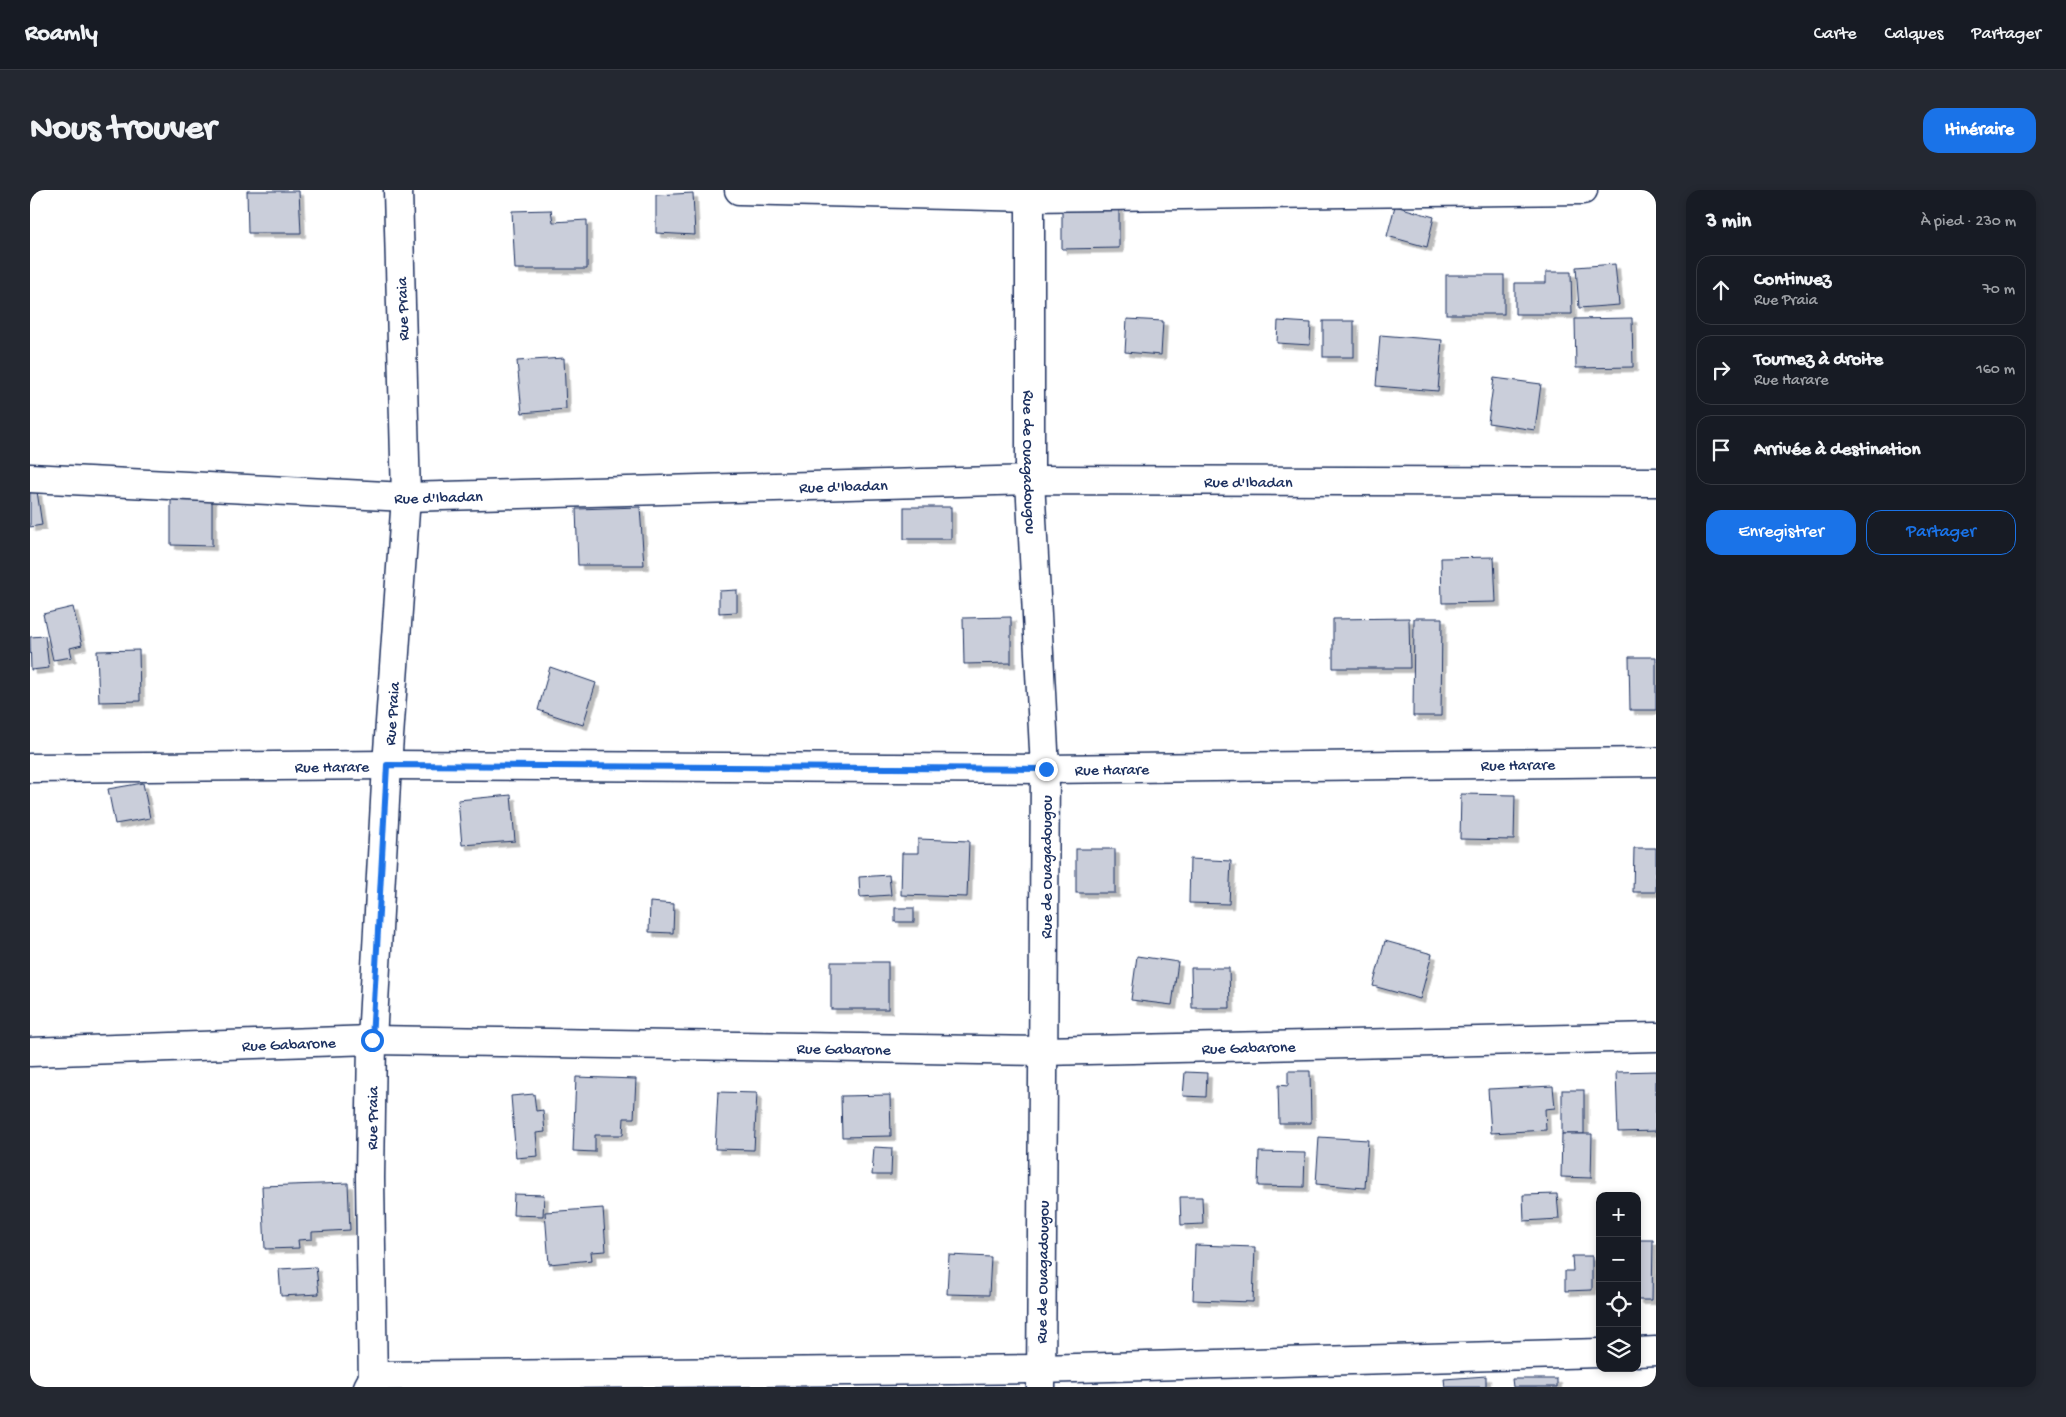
<!DOCTYPE html>
<html lang="fr">
<head>
<meta charset="utf-8">
<style>
	body { margin:0; font-family:"Gochi Hand",sans-serif; background:#242831; color:#f1f3f6 }
	.controls { position:absolute; right:15px; bottom:15px; display:grid; overflow:hidden; border-radius:10px; box-shadow:0 2px 8px #0003 }
	.controls button { width:45px; height:45px; display:grid; place-items:center; padding:0; border:0; border-bottom:1px solid #363941; background:#171b24; color:#f1f3f6; font:25px sans-serif }
	.stop { position:absolute; width:15px; height:15px; margin:-11px; border:4px solid #1a73e8; border-radius:50%; background:#fff }
	.stop.end { background:#1a73e8; border-color:#fff; box-shadow:0 1px 5px #0008 }
	.list { margin:0; padding:0; list-style:none }
	h2 { display:flex; justify-content:space-between; align-items:center; height:65px; margin:0; padding:0 20px; font-size:21px }
	h2 small { font-size:16px; font-weight:400; color:#9ea1a6 }
	.list li { display:grid; grid-template-columns:32px 1fr auto; gap:15px; align-items:center; box-sizing:border-box; height:70px; margin:0 10px 10px; padding:0 10px; border:1px solid #363941; border-radius:15px }
	.list b { display:block; font-size:19px; white-space:nowrap }
	.list p { margin:0; font-size:16px; white-space:nowrap; color:#9ea1a6 }
	.list em { font-size:16px; font-style:normal; color:#9ea1a6 }
	.actions { display:flex; gap:10px; padding:15px 20px }
	.actions a { flex:1; padding:11px 0; border:1px solid #1a73e8; border-radius:15px; text-align:center; font-size:18px; color:#1a73e8 }
	.actions .main { background:#1a73e8; color:#fff }
	.icon { flex:none; width:28px; height:28px; fill:none; stroke:currentColor; stroke-width:2; stroke-linecap:round; stroke-linejoin:round }
	.map { position:relative; flex:none; width:1626px; height:1197px; overflow:hidden; border-radius:15px }
	header { display:flex; align-items:center; gap:30px; box-sizing:border-box; height:70px; padding:0 25px; background:#171b24; border-bottom:1px solid #363941 }
	header strong { font-size:24px }
	nav { display:flex; gap:28px; margin-inline-start:auto; font-size:18px }
	.intro { display:flex; align-items:center; justify-content:space-between; box-sizing:border-box; height:120px; padding:0 30px }
	h1 { margin:0; font-size:35px }
	.button { padding:12px 22px; border-radius:15px; background:#1a73e8; color:#fff; font-size:18px; font-weight:700 }
	main { display:flex; gap:30px; padding:0 30px }
	aside { flex:1; background:#171b24; border-radius:15px; box-shadow:0 2px 8px #0003 }
	.map>svg:first-child { display:block }
	.building { fill:#caceda; stroke:#1b2f5e; filter:url(#shadow) }
	.lines { fill:none; stroke-linecap:round; stroke-linejoin:round }
	.minor-casing { stroke:#1b2f5e; stroke-width:31 }
	.minor { stroke:#fff; stroke-width:28 }
	.route { stroke:#1a73e8; stroke-width:6 }
	.labels { text-anchor:middle; stroke-width:4; stroke-linejoin:round; paint-order:stroke }
	.street-label { font-size:16px; fill:#1b2f5e; stroke:#fff }
</style>
</head>
<body>
<header>
<strong>Roamly</strong>
<nav><a>Carte</a><a>Calques</a><a>Partager</a></nav>
</header>
<div class="intro"><h1>Nous trouver</h1><a class="button">Itinéraire</a></div>
<main>
<div class="map">
<svg width="1626" height="1197" viewBox="0 0 1626 1197">
	<defs>
		<filter id="shadow"><feDropShadow dx="4.5" dy="4.5" stdDeviation="0" flood-color="#0004"/></filter>
	</defs>
	<rect width="100%" height="100%" fill="#fff"/>
	<filter id="ink" filterUnits="userSpaceOnUse"><feTurbulence type="fractalNoise" baseFrequency=".02" numOctaves="2"/><feDisplacementMap in="SourceGraphic" scale="10" xChannelSelector="R" yChannelSelector="G"/><feConvolveMatrix kernelMatrix="1 2 1 2 8 2 1 2 1" color-interpolation-filters="sRGB"/></filter>
	<g filter="url(#ink)">
		<g class="building">
			<polygon points="217,1 269,1 271,43 218,43"/>
			<polygon points="663,3 665,45 626,43 626,5"/>
			<polygon points="1032,16 1089,16 1089,58 1032,59"/>
			<polygon points="1365,16 1404,27 1397,57 1357,46"/>
			<polygon points="521,20 523,32 557,30 557,79 485,79 482,21"/>
			<polygon points="1585,74 1589,115 1549,118 1546,77"/>
			<polygon points="1516,82 1541,82 1542,124 1485,124 1485,93 1516,93"/>
			<rect x="1416" y="85" width="58" height="39"/>
			<polygon points="1602,128 1603,177 1546,178 1545,129"/>
			<polygon points="1097,129 1133,131 1131,165 1095,162"/>
			<polygon points="1248,131 1281,133 1280,155 1247,153"/>
			<rect x="1293" y="131" width="31" height="36"/>
			<polygon points="1350,145 1412,150 1408,201 1346,196"/>
			<polygon points="534,168 536,219 492,223 487,171"/>
			<polygon points="1464,188 1511,194 1505,240 1458,233"/>
			<polygon points="7,301 12,335 0,337 0,302"/>
			<polygon points="141,307 182,307 182,356 141,355"/>
			<polygon points="610,317 614,375 548,375 546,319"/>
			<rect x="874" y="317" width="47" height="32"/>
			<polygon points="1464,367 1466,412 1412,413 1411,368"/>
			<polygon points="707,400 707,422 689,423 689,401"/>
			<polygon points="43,417 52,455 40,458 42,467 23,470 13,424"/>
			<polygon points="981,427 981,473 934,474 933,428"/>
			<polygon points="1379,428 1380,478 1303,478 1303,429"/>
			<polygon points="1384,428 1412,428 1411,526 1383,526"/>
			<polygon points="15,446 19,478 1,480 0,447"/>
			<polygon points="109,460 110,511 69,512 67,461"/>
			<polygon points="1599,467 1626,467 1626,520 1600,520"/>
			<polygon points="520,477 566,493 553,535 508,520"/>
			<polygon points="113,593 120,628 85,634 78,599"/>
			<polygon points="1431,604 1485,605 1484,650 1430,649"/>
			<polygon points="481,605 485,651 432,655 428,610"/>
			<polygon points="888,649 939,651 937,707 871,705 872,663 888,663"/>
			<polygon points="1604,658 1626,658 1626,702 1603,702"/>
			<rect x="1046" y="659" width="39" height="44"/>
			<polygon points="1160,669 1201,671 1199,714 1159,713"/>
			<polygon points="859,685 861,705 830,707 829,687"/>
			<polygon points="620,712 644,714 643,743 619,742"/>
			<rect x="865" y="718" width="19" height="14"/>
			<polygon points="1355,751 1402,764 1390,809 1343,796"/>
			<polygon points="1107,766 1148,772 1142,815 1101,810"/>
			<rect x="801" y="772" width="57" height="47"/>
			<polygon points="1161,778 1199,778 1200,818 1162,818"/>
			<polygon points="1258,881 1280,881 1281,933 1249,933 1248,895 1258,896"/>
			<polygon points="1626,881 1626,941 1588,942 1586,882"/>
			<polygon points="1155,882 1177,883 1176,907 1153,906"/>
			<polygon points="546,887 606,889 604,928 594,928 593,945 565,945 565,962 543,961"/>
			<polygon points="1523,896 1525,918 1515,919 1516,940 1461,943 1458,899"/>
			<rect x="1532" y="900" width="22" height="44"/>
			<polygon points="688,902 727,903 724,960 685,959"/>
			<polygon points="504,904 506,921 513,920 515,942 506,943 508,966 486,968 481,906"/>
			<polygon points="860,905 861,946 812,947 811,906"/>
			<polygon points="1532,944 1562,944 1561,988 1531,987"/>
			<polygon points="1289,947 1338,950 1335,998 1286,994"/>
			<polygon points="844,957 862,958 861,985 842,985"/>
			<polygon points="1229,962 1275,963 1274,997 1228,996"/>
			<polygon points="318,993 320,1040 282,1042 282,1049 268,1050 269,1058 235,1059 232,996"/>
			<polygon points="484,1004 514,1005 513,1026 483,1025"/>
			<polygon points="1527,1004 1529,1029 1494,1031 1493,1005"/>
			<polygon points="1150,1007 1172,1007 1173,1034 1151,1035"/>
			<polygon points="573,1018 576,1061 561,1062 562,1070 519,1074 515,1022"/>
			<polygon points="1607,1050 1623,1050 1622,1110 1607,1110"/>
			<polygon points="1165,1055 1225,1057 1223,1112 1163,1110"/>
			<polygon points="919,1065 961,1067 959,1105 917,1104"/>
			<polygon points="1542,1066 1562,1066 1562,1100 1535,1101 1535,1081 1543,1081"/>
			<polygon points="286,1077 289,1104 251,1106 249,1079"/>
			<polygon points="1456,1186 1456,1197 1415,1197 1414,1189"/>
			<polygon points="1482,1189 1527,1189 1527,1197 1483,1197"/>
		</g>
		<g class="lines">
			<g class="minor-casing">
				<g id="minor">
					<polyline points="709,0 1000,7 1553,0"/>
					<path id="s1" d="M 1000,7 L 1000,290 L 1015,579 L 1011,1197"/>
					<path id="s2" d="M 0,288 L 376,307 L 1000,290 L 1626,292"/>
					<path id="s3" d="M 0,578 L 357,575 L 1015,579 L 1626,572"/>
					<path id="s4" d="M 0,862 L 342,850 L 1013,861 L 1626,847"/>
					<polyline points="1607,1162 1626,1161"/>
					<polyline points="338,1197 344,1186 1010,1179 1570,1163"/>
					<path id="s5" d="M 343,1197 L 340,988 L 342,850 L 357,575 L 376,307 L 368,0"/>
				</g>
			</g>
			<use href="#minor" class="minor"/>
		</g>
	</g>
	<g class="lines" filter="url(#ink)">
		<polyline class="route" points="342,850 357,575 1016,579"/>
	</g>
	<g class="labels">
		<g class="street-label">
			<text transform="translate(371 119) rotate(-92)" y="6">Rue Praia</text>
			<text dy="6" stroke="none"><textPath href="#s1" startOffset="265">Rue de Ouagadougou</textPath></text>
			<text dy="6" stroke="none"><textPath href="#s2" startOffset="1219">Rue d'Ibadan</textPath></text>
			<text dy="6" stroke="none"><textPath href="#s2" startOffset="814">Rue d'Ibadan</textPath></text>
			<text dy="6" stroke="none"><textPath href="#s2" startOffset="409">Rue d'Ibadan</textPath></text>
			<text dy="6" stroke="none"><textPath href="#s5" startOffset="674">Rue Praia</textPath></text>
			<text dy="6" stroke="none"><textPath href="#s3" startOffset="1488">Rue Harare</textPath></text>
			<text dy="6" stroke="none"><textPath href="#s3" startOffset="302">Rue Harare</textPath></text>
			<text dy="6" stroke="none"><textPath href="#s3" startOffset="1082">Rue Harare</textPath></text>
			<text transform="translate(1015 677) rotate(-90)" y="6">Rue de Ouagadougou</text>
			<text dy="6" stroke="none"><textPath href="#s4" startOffset="259">Rue Gabarone</textPath></text>
			<text dy="6" stroke="none"><textPath href="#s4" startOffset="1219">Rue Gabarone</textPath></text>
			<text dy="6" stroke="none"><textPath href="#s4" startOffset="814">Rue Gabarone</textPath></text>
			<text dy="6" stroke="none"><textPath href="#s5" startOffset="269">Rue Praia</textPath></text>
			<text transform="translate(1011 1082) rotate(-89)" y="6">Rue de Ouagadougou</text>
		</g>
	</g>
</svg>
<div class="controls">
<button>+</button>
<button>−</button>
<button><svg class="icon" aria-label="locate" viewBox="0 0 24 24"><circle cx="12" cy="12" r="6"/><path d="M12 2v4M12 18v4M2 12h4M18 12h4"/></svg></button>
<button><svg class="icon" aria-label="layers" viewBox="0 0 24 24"><path d="M12 4l9 5-9 5-9-5zM3 14l9 5 9-5"/></svg></button>
</div>
<div class="stop" style="left:342px;top:850px"></div>
<div class="stop end" style="left:1016px;top:579px"></div>
</div>
<aside>
<h2>3 min<small>À pied · 230 m</small></h2>
<ul class="list">
<li><svg class="icon" aria-label="ahead" viewBox="0 0 24 24"><path d="M12 20V5M6 11l6-6 6 6"/></svg><div><b>Continuez</b><p>Rue Praia</p></div><em>70 m</em></li>
<li><svg class="icon" aria-label="right" viewBox="0 0 24 24"><path d="M7 20v-9h11M14 6l5 5-5 5"/></svg><div><b>Tournez à droite</b><p>Rue Harare</p></div><em>160 m</em></li>
<li><svg class="icon" aria-label="arrive" viewBox="0 0 24 24"><path d="M6 21V4h12l-3 4 3 4H6"/></svg><div><b>Arrivée à destination</b></div></li>
</ul>
<div class="actions"><a class="main">Enregistrer</a><a>Partager</a></div>
</aside>
</main>
</body>
</html>
